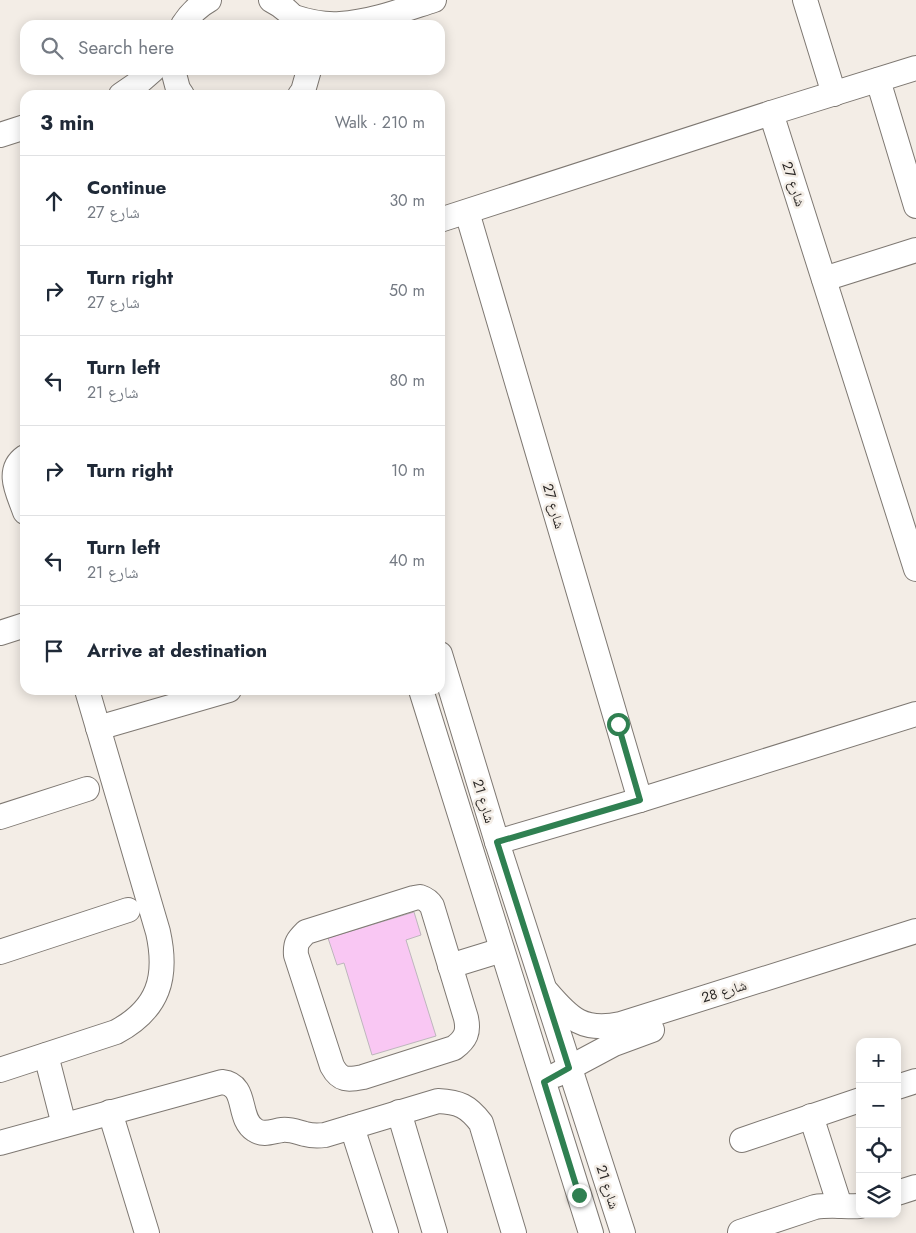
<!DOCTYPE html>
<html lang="en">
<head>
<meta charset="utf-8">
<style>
	body { margin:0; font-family:Jost,"Noto Naskh Arabic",sans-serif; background:#f6f6f7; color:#1f2937 }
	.controls { position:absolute; right:15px; bottom:15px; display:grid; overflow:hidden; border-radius:10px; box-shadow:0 2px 12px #0003 }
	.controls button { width:45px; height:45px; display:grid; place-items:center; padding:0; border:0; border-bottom:1px solid #e0e1e3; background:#fff; color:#1f2937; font:25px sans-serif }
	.stop { position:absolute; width:15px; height:15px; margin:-11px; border:4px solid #2f8051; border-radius:50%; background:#fff }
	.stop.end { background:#2f8051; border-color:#fff; box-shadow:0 1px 5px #0008 }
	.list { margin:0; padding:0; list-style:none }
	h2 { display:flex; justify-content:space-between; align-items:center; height:65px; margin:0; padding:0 20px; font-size:21px }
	h2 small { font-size:16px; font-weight:400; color:#747a83 }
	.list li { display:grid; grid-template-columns:32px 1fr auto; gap:15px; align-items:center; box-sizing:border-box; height:90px; padding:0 20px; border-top:1px solid #e0e1e3 }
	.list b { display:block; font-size:19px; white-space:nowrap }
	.list p { margin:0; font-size:16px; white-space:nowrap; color:#747a83 }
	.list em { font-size:16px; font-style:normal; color:#747a83 }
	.icon { flex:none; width:28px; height:28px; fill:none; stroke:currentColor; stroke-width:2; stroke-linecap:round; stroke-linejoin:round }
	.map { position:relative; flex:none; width:916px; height:1233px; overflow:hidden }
	.search { position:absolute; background:#fff; box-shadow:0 2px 12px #0003; left:20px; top:20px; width:425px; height:55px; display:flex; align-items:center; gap:12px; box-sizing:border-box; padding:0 18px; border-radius:15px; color:#747a83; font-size:19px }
	.panel { position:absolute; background:#fff; box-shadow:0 2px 12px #0003; left:20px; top:90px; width:425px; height:605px; border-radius:15px }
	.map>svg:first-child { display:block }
	.building { fill:#f9c7f3; stroke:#bdb6bc }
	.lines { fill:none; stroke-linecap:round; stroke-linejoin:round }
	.minor-casing { stroke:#7e7872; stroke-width:26 }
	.minor { stroke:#fff; stroke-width:24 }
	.route { stroke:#2f8051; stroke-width:6 }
	.labels { text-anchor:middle; stroke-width:5; stroke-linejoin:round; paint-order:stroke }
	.street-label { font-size:14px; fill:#2a2725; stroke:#f3ede6 }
</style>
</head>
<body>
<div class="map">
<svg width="916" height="1233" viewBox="0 0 916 1233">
	<rect width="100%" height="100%" fill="#f3ede6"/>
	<polygon class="building" points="414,912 421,935 406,940 436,1036 372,1055 344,963 337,965 328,938"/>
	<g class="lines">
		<g class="minor-casing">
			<g id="minor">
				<path d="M 271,0 C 283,6 292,14 299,25"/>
				<polyline points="805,0 834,94"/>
				<path d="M 294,17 C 309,22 325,25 340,24 C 372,22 403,10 434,0"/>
				<path d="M 183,25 C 190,14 198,6 209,0"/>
				<polyline points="173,70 178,89 182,95"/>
				<polyline points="878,80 916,206"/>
				<polyline points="121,95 137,84 153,70"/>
				<polyline points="300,95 303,91 309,70"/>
				<polyline points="771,113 916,569"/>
				<polyline points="0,135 25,127"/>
				<polyline points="467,212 640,800"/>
				<polyline points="440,220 771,113 916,68"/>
				<polyline points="824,279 916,250"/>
				<path d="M 25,457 C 5,471 19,494 25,512"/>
				<polyline points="0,633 25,625"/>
				<polyline points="440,654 497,842 623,1233"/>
				<polyline points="421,690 591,1233"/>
				<polyline points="98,728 229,690"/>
				<polyline points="0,817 87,789"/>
				<polyline points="497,842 640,800 916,714"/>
				<path d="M 420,897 C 426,899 429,901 432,906 L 466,1018 C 469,1032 466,1039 454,1048 L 363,1077 C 348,1080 340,1081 332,1066 L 296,955 C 295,943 298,940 306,932 L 414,898 Z"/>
				<polyline points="0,952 128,910"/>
				<polyline points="450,966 502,950"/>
				<path d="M 547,992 C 570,1019 583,1032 621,1024 L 916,931"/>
				<polyline points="46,1055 64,1125"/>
				<path d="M 0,1070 L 116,1032 C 159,1009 168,977 158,932 L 87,690"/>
				<polyline points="556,1075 614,1044 652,1030"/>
				<polyline points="897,1087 916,1081"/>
				<polyline points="110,1112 147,1233"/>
				<polyline points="399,1112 435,1233"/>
				<polyline points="811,1116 840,1206"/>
				<polyline points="352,1127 386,1233"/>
				<polyline points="742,1140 860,1100"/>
				<path d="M 0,1143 L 222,1082 C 249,1085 236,1118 255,1130 C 264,1136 273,1131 282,1130 C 290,1129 297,1132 305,1134 C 312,1136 318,1136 325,1135 L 438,1101 C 459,1102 468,1106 481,1123 L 514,1233"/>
				<polyline points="897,1193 916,1187"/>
				<path d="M 740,1232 L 815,1207 C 830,1204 845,1207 860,1206"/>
			</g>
		</g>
		<use href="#minor" class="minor"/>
	</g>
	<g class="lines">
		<polyline class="route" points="579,1195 544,1082 569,1068 497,842 640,800 618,724"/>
	</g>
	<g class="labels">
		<g class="street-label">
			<text transform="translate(794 184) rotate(72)" y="5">شارع 27</text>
			<text transform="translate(554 506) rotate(74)" y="5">شارع 27</text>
			<text transform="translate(484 801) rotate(73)" y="5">شارع 21</text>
			<text transform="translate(724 991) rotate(-17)" y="5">شارع 28</text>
			<text transform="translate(608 1187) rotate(72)" y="5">شارع 21</text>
		</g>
	</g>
</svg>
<div class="controls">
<button>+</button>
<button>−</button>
<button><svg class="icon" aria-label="locate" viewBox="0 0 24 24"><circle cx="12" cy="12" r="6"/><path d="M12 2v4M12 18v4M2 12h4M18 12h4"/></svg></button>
<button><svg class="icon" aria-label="layers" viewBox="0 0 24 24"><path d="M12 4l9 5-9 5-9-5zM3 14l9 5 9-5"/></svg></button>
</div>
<div class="stop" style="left:618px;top:724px"></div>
<div class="stop end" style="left:579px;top:1195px"></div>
<div class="search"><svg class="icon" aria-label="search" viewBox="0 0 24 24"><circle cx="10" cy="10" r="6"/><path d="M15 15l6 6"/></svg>Search here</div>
<section class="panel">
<h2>3 min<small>Walk · 210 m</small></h2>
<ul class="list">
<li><svg class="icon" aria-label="ahead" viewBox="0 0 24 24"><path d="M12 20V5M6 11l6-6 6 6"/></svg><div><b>Continue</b><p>شارع 27</p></div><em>30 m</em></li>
<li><svg class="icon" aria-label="right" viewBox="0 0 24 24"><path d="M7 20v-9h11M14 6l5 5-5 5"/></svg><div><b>Turn right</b><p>شارع 27</p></div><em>50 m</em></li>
<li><svg class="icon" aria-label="left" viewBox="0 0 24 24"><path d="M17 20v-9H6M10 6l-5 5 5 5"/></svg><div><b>Turn left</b><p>شارع 21</p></div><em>80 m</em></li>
<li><svg class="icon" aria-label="right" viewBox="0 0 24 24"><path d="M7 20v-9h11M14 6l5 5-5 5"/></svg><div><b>Turn right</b></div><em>10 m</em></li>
<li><svg class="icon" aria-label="left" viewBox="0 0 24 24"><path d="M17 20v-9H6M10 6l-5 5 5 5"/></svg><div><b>Turn left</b><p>شارع 21</p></div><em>40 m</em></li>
<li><svg class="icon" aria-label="arrive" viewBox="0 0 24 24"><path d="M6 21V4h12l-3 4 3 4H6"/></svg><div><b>Arrive at destination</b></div></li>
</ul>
</section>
</div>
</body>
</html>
